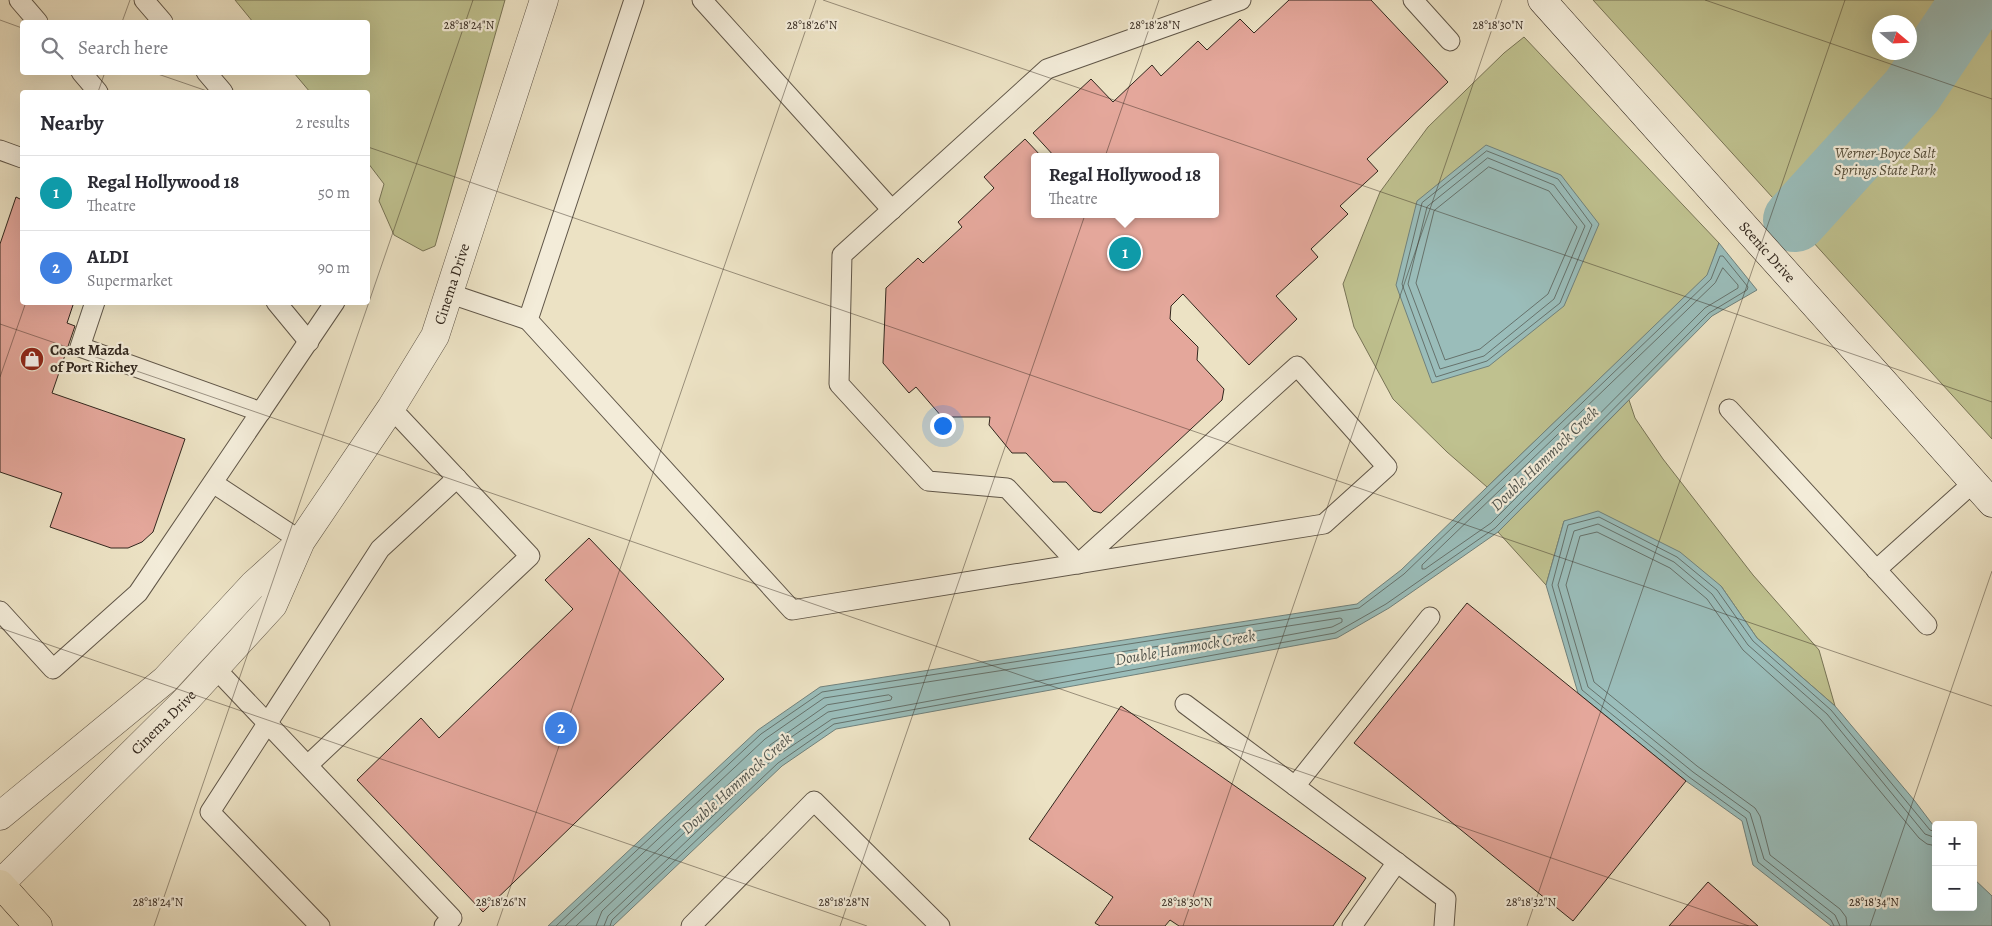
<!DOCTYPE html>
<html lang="en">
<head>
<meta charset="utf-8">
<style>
	body { margin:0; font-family:Alegreya,serif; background:#f7f7f7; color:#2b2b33 }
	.controls { position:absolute; right:15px; bottom:15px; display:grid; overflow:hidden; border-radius:5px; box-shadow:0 5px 20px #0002 }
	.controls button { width:45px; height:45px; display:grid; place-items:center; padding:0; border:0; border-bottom:1px solid #e1e1e2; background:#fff; color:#2b2b33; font:25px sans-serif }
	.compass { position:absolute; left:1872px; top:15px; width:45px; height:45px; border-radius:50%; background:#fff; box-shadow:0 5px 20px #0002; rotate:109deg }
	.you { position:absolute; left:942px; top:425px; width:18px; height:18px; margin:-12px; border:4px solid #fff; border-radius:50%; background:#1a73e8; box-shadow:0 0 0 8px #1a73e833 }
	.badge { display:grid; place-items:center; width:32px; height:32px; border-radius:50%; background:#8f2418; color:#fff; font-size:16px; font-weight:700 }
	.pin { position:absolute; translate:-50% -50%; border:2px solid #fff; box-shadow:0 1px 5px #0006 }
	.popup { position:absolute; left:1031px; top:153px; width:188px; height:65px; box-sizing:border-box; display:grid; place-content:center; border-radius:5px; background:#fff; filter:drop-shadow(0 1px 4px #0005); font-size:16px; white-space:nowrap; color:#7c7c81 }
	.popup b { font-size:19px; color:#2b2b33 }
	.popup::after { content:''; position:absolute; left:50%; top:100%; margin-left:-10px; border:10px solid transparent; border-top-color:#fff }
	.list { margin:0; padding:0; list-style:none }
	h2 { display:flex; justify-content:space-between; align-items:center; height:65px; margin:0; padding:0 20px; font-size:21px }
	h2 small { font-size:16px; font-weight:400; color:#7c7c81 }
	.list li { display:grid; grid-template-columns:32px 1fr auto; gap:15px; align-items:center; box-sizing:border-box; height:75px; padding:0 20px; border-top:1px solid #e1e1e2 }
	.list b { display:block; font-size:19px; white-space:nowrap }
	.list p { margin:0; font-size:16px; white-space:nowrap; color:#7c7c81 }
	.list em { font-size:16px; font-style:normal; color:#7c7c81 }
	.icon { flex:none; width:28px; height:28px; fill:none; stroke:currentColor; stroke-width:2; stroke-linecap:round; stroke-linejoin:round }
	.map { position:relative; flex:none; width:1992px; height:926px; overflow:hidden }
	.search { position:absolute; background:#fff; box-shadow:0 5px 20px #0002; left:20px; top:20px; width:350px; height:55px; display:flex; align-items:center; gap:12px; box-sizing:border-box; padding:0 18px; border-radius:5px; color:#7c7c81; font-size:19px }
	.panel { position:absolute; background:#fff; box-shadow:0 5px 20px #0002; left:20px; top:90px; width:350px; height:215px; border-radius:5px }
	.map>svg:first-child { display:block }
	.green { fill:#bfc18f; stroke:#787456; fill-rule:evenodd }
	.water { fill:#9abdba; stroke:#70817c }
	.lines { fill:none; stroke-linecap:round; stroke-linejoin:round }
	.shore { stroke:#66726c; stroke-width:1 }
	.river { stroke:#9abdba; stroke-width:64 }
	.building { fill:#e4a79b; stroke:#32271e }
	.lane-casing { stroke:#605648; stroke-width:21 }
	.street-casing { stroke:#605648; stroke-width:29 }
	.secondary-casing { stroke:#32271e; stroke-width:29 }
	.highway-casing { stroke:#32271e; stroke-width:29 }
	.lane { stroke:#f3ecd9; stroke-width:19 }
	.street { stroke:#f3ecd9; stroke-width:28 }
	.secondary { stroke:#f3ecd9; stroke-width:28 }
	.highway { stroke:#ece2c4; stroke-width:28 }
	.ticks { fill:none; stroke:#32271e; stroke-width:1; stroke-opacity:0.45 }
	.labels { text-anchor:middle; stroke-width:4.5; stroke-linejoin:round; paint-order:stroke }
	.park-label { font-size:15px; font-style:italic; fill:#554e3a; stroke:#f3ecd9 }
	.street-label { font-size:15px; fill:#32271e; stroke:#f3ecd9 }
	.poi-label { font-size:15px; font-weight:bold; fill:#32271e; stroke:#f3ecd9; text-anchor:start }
	.water-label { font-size:16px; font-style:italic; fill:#51544d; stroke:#f3ecd9 }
	.ticks-label { font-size:12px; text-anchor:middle; fill:#32271e; stroke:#f3ecd9; stroke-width:4.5; stroke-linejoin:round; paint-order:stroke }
</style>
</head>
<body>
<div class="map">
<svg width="1992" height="926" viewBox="0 0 1992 926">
	<rect width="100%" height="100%" fill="#ece2c4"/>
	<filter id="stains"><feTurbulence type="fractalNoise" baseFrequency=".004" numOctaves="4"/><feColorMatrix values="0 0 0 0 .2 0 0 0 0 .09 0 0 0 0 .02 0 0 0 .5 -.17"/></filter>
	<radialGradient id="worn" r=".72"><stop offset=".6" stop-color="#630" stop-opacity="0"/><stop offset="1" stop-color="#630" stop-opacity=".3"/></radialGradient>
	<g class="green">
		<polygon points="235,0 505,0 435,246 423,251 394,235 379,201 384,184 368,163 368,92 310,92 294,73 368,72 368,22 253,22"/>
		<path d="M 1593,0 L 1992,0 L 1992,439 ZM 1910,22 L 1910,52 L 1880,52 L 1880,22 Z"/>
		<polygon points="1524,37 1719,243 1708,275 1487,487 1447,452 1393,399 1354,327 1343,284 1380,192 1428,127 1504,53"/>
		<polygon points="1629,400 1635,418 1663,459 1753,575 1819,650 1835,706 1757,638 1721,586 1564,521 1546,585 1498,532"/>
	</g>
	<g class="water">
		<polygon points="1486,145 1561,175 1599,224 1564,306 1489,366 1432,383 1396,285 1417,201"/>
		<polygon points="1719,243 1757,290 1712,316 1498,532 1389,608 1337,638 836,729 782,766 613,926 548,926 758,730 820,687 1357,604 1401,570 1707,275"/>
		<polygon points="1598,511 1680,552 1721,586 1757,638 1835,706 1914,800 1936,829 1936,907 1973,907 1973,878 1992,896 1992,926 1831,926 1753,865 1742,821 1686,781 1578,693 1546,585 1564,521"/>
	</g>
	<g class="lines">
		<g class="shore">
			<polygon points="1487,151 1558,179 1592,225 1560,303 1487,361 1436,377 1402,284 1422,203"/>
			<polygon points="1488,158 1554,185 1585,226 1554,299 1484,356 1440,369 1408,284 1427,207"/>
			<polygon points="1489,167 1549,191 1577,227 1548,294 1480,349 1445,360 1416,283 1434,211"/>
			<polygon points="1723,268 1738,285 1738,288 1705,308 1491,523 1425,569 1422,569 1422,565 1715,283"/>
			<polygon points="889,695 892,697 891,700 828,712 771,751 767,750 770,745 827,705"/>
			<polyline points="556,926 761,734 822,692 1359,608 1404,574 1711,279 1720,256 1723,256 1748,287 1747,290 1709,313 1495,528 1386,604 1335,633 834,724 778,763 612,920 610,926"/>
			<polyline points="565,926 765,739 824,698 1340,618 1342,619 1342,622 1332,627 832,719 774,758 608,916 604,926"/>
			<polyline points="576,926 744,770 747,770 747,773 602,911 596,926"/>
			<polyline points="1834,926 1831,920 1758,862 1746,818 1689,777 1582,690 1552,585 1568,525 1599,517 1677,557 1717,590 1753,641 1831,710 1930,830 1936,832"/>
			<polyline points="1840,926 1835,915 1764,859 1750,813 1693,772 1588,687 1558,585 1574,531 1598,524 1674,562 1712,594 1748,645 1827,714 1925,834 1936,838"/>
			<polyline points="1847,926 1846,917 1840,909 1770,855 1760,816 1755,808 1697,766 1594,682 1566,585 1580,536 1597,532 1670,568 1707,599 1743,650 1821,720 1919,838 1927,844 1936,846"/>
		</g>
		<polyline class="river" points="1795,220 1912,91 1973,0"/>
	</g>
	<g class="building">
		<polygon points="1289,0 1371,0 1448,82 1367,159 1378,171 1340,206 1348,214 1311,249 1318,257 1276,296 1297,319 1249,365 1183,294 1171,306 1170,319 1198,347 1197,360 1224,389 1222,400 1101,513 1093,511 1066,482 1053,482 1026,453 1012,453 989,425 990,417 942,417 916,387 909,393 883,363 886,288 918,258 923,263 962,227 958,222 994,188 984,177 1025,139 1042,157 1035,157 1035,214 1215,214 1215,157 1055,157 1033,133 1091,79 1113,102 1152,65 1161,76 1198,41 1207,50 1240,19 1254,33"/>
		<polygon points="16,197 22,200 22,302 74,302 67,323 75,326 52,393 185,439 153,532 142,542 128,548 111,548 50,527 62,493 0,472 0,244"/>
		<polygon points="589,538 724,679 483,912 357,780 421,718 439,738 573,609 545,580"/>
		<polygon points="1467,603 1686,781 1573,921 1354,743"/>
		<polygon points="1121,706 1366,878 1333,926 1179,926 1170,920 1165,926 1100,926 1095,923 1113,897 1029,839"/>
		<polygon points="1708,882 1758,926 1669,926"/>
	</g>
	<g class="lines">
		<g class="lane-casing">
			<g id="lane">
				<polyline points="19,0 38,22"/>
				<polyline points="144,0 163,22"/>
				<polyline points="634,0 528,320 792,610 1324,524 1387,467 1297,366 1078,564"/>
				<polyline points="702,0 892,210"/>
				<polyline points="1413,0 1450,41"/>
				<polyline points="81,72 98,92"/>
				<polyline points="206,72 223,92"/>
				<polyline points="0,150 22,158"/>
				<polyline points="448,293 528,320"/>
				<polyline points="95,302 80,347 261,412"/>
				<polyline points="276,302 309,342"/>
				<polyline points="1729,409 1927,625"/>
				<polyline points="213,483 301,541"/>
				<polyline points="1078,564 1007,488 928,481 839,384 842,255 1047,69 1241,0"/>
				<polyline points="1876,570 1974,482"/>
				<polyline points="0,611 53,669 138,593 335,302"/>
				<polyline points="215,668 452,918 444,926"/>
				<polyline points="1185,704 1446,899 1444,926"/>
				<polyline points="308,765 530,556 391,408"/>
				<polyline points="1295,786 1430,617"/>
				<polyline points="320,926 210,812 380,549 457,478"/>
				<polyline points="691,926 814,801 940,926"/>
				<polyline points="1352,926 1397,862"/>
			</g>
		</g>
		<g class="street-casing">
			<g id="street">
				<polyline points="0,816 165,680 253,585 295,547"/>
				<path id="s1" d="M 0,884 L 185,701 L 273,605 L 301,541 L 391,408 L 435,336 L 544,0"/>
			</g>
		</g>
		<g class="secondary-casing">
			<g id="secondary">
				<path id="s2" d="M 1542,0 L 1992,503"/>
			</g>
		</g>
		<g class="highway-casing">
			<polyline id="highway" points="0,884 38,926"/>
		</g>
		<use href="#lane" class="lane"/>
		<use href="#street" class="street"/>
		<use href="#secondary" class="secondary"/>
		<use href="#highway" class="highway"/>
	</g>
	<path class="ticks" d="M 823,0 L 1992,402M 1705,0 L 1992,99M 0,20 L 22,28M 122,22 L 130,0M 152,72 L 210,92M 98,92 L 105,72M 368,147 L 1992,706M 0,324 L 1749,926M 0,377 L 26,302M 0,628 L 867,926M 154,926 L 473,0M 497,926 L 816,0M 840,926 L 1159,0M 1183,926 L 1502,0M 1527,926 L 1845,0M 1870,926 L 1992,571"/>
	<defs>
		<g id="shop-disc" transform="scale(1.25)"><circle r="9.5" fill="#8f2418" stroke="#f3ecd9"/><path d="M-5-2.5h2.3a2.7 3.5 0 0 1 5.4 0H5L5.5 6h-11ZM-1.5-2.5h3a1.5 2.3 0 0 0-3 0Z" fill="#fff"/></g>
	</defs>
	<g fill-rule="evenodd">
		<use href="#shop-disc" x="32" y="359"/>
	</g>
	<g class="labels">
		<g class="park-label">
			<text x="1885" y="158">Werner-Boyce Salt<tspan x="1885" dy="17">Springs State Park</tspan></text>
		</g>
		<g class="street-label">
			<text dy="5" stroke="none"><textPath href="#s2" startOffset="338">Scenic Drive</textPath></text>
			<text dy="5" stroke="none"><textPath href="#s1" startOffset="760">Cinema Drive</textPath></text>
			<text dy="5" stroke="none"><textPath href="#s1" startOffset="230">Cinema Drive</textPath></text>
		</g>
		<g class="poi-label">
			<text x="50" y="355">Coast Mazda<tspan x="50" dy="17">of Port Richey</tspan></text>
		</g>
		<g class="water-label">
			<text transform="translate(1544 458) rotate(-44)" y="6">Double Hammock Creek</text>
			<text transform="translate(1185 647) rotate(-10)" y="6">Double Hammock Creek</text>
			<text transform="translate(736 783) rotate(-42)" y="6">Double Hammock Creek</text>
		</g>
	</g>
	<g class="ticks-label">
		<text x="469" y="29">28°18'24"N</text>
		<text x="812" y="29">28°18'26"N</text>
		<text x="1155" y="29">28°18'28"N</text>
		<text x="1498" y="29">28°18'30"N</text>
		<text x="158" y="906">28°18'24"N</text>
		<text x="501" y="906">28°18'26"N</text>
		<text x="844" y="906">28°18'28"N</text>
		<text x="1187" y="906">28°18'30"N</text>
		<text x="1531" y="906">28°18'32"N</text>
		<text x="1874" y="906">28°18'34"N</text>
	</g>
	<rect width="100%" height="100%" filter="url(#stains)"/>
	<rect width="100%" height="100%" fill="url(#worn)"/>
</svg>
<div class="controls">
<button>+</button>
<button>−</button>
</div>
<svg class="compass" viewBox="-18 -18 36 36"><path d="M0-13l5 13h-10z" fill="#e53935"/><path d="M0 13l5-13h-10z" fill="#7c7c81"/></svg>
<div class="you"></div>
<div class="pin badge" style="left:1125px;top:253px;background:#0f9aa8">1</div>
<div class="popup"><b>Regal Hollywood 18</b>Theatre</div>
<div class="pin badge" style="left:561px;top:728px;background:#3f7fe0">2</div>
<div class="search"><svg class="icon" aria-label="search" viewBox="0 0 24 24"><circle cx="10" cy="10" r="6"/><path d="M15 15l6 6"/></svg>Search here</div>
<section class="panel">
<h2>Nearby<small>2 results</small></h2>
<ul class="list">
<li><span class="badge" style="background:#0f9aa8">1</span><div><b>Regal Hollywood 18</b><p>Theatre</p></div><em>50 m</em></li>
<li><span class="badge" style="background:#3f7fe0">2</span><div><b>ALDI</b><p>Supermarket</p></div><em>90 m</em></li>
</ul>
</section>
</div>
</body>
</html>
